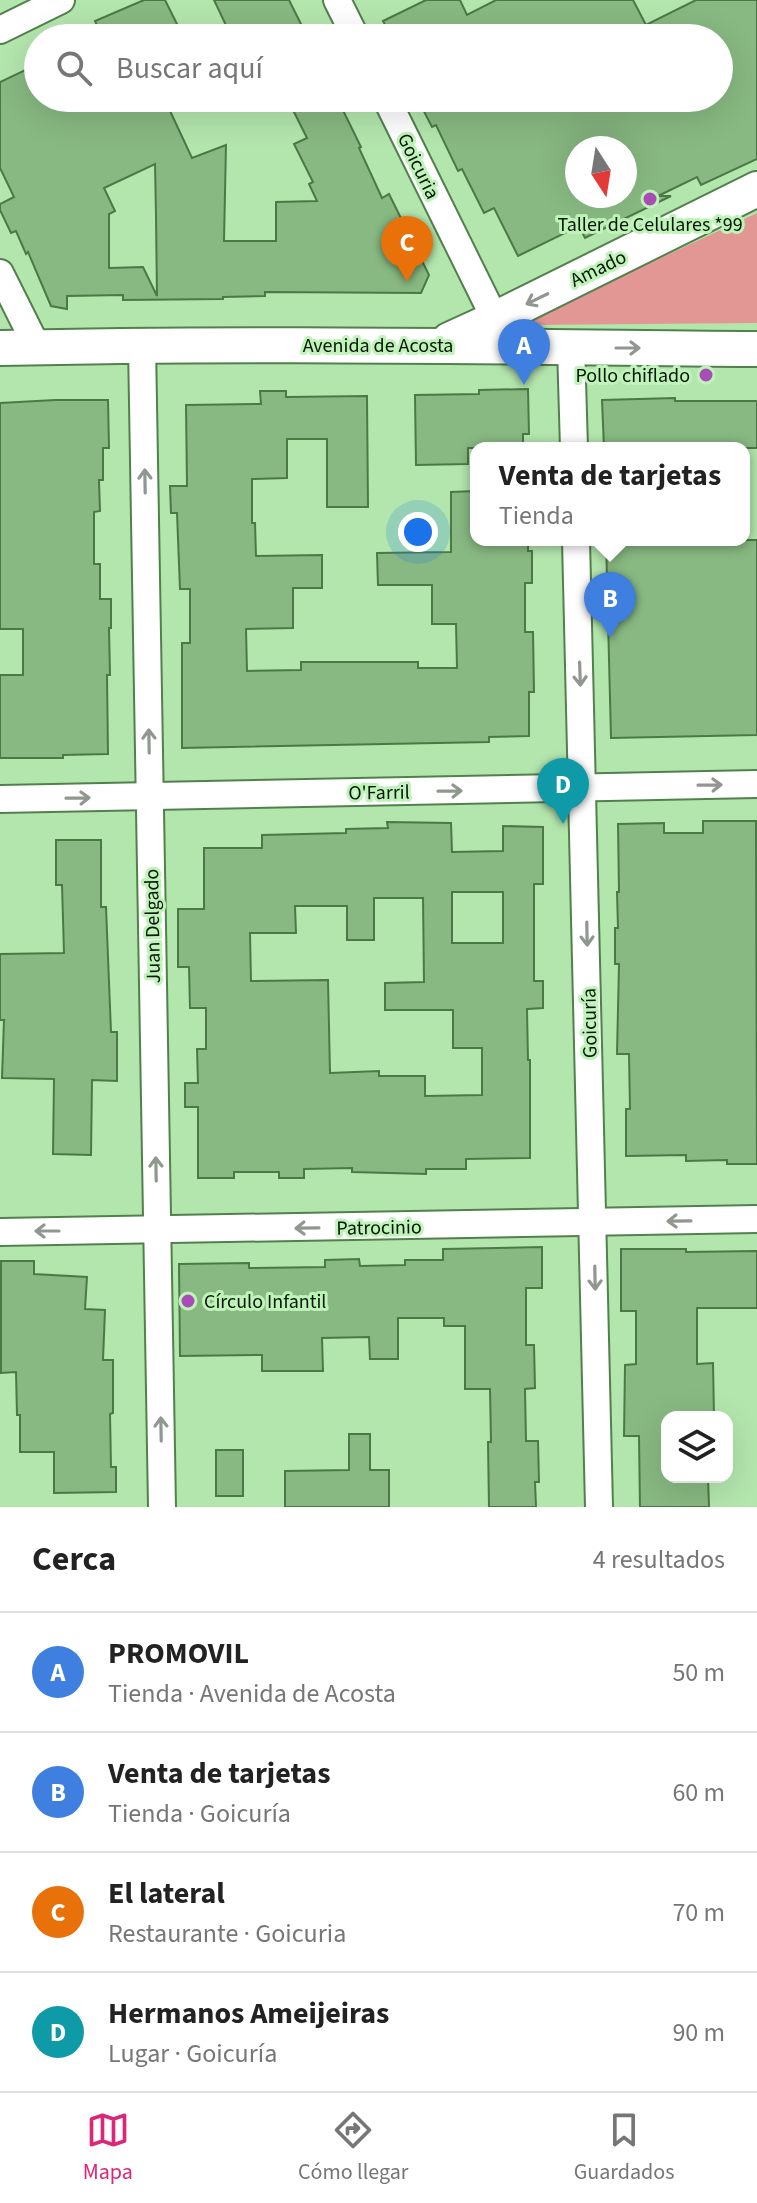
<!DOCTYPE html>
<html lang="es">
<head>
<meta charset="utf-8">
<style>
	body { margin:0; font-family:"Source Sans 3",sans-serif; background:#f2f2f2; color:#222 }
	.controls { position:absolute; right:24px; bottom:24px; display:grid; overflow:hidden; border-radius:16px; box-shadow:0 8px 32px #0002 }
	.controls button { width:72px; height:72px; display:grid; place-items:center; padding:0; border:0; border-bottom:2px solid #e0e0e0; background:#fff; color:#222; font:40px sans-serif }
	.compass { position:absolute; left:565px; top:136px; width:72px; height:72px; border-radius:50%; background:#fff; box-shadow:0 8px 32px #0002; rotate:168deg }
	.you { position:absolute; left:418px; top:532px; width:28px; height:28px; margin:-20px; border:6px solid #fff; border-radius:50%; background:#1a73e8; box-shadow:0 0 0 12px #1a73e833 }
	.badge { display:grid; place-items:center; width:52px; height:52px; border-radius:50%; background:#db2777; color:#fff; font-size:26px; font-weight:700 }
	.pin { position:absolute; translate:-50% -66px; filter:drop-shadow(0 2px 4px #0008) }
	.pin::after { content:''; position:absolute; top:42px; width:28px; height:24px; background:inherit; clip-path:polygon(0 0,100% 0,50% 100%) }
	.popup { position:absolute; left:470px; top:442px; width:280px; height:104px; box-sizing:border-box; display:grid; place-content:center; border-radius:16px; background:#fff; filter:drop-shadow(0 2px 6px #0005); font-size:26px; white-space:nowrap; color:#767676 }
	.popup b { font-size:30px; color:#222 }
	.popup::after { content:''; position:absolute; left:50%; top:100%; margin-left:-16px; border:16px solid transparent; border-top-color:#fff }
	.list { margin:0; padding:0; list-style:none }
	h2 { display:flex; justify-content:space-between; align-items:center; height:104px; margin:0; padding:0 32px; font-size:34px }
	h2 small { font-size:26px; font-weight:400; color:#767676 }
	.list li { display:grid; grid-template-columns:52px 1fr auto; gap:24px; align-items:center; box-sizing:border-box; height:120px; padding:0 32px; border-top:2px solid #e0e0e0 }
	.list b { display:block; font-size:30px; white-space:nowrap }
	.list p { margin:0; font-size:26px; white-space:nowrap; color:#767676 }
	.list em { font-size:26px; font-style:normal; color:#767676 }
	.icon { flex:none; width:44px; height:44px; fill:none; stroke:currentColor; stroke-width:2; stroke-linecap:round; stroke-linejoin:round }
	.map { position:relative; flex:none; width:757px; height:1507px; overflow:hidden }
	.search { position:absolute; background:#fff; box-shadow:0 8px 32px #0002; left:24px; right:24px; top:24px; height:88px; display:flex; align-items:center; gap:20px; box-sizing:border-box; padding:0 28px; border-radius:44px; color:#767676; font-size:30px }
	.sheet { height:584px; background:#fff }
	nav { display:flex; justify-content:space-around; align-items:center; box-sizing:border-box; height:112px; border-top:2px solid #e0e0e0; background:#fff; font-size:22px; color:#767676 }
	nav a { display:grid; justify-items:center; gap:4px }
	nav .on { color:#db2777 }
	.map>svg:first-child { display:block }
	.green { fill:#e39794 }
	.building { fill:#88b982; stroke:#4b7946; stroke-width:2; fill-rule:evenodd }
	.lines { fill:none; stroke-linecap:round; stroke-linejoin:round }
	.minor-casing { stroke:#52804d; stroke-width:30 }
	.major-casing { stroke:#52804d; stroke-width:38 }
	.minor { stroke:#fff; stroke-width:26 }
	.major { stroke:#fff; stroke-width:34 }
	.oneway { stroke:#8f978e }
	.poi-dot { fill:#a84cb6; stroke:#c0f3ba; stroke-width:3 }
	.labels { text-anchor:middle; stroke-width:6; stroke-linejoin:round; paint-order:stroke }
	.street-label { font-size:20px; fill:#061805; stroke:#c0f3ba }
	.poi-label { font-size:20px; fill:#061805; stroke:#c0f3ba }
</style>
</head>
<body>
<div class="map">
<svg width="757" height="1507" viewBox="0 0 757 1507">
	<rect width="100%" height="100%" fill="#b3e6ad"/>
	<polygon class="green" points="757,213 757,323 529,325 530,319"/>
	<g class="building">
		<polygon points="144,0 165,0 184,38 103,38 95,21"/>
		<polygon points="214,0 289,0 308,38 232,38"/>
		<path d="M 426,0 L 460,0 L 467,15 L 496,0 L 633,0 L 646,25 L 696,0 L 757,0 L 757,159 L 701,185 L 697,177 L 658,196 L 671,196 L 585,238 L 579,226 L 518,256 L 494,208 L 484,213 L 462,169 L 458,171 L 436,125 L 432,127 L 417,98 L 719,98 L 719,38 L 392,38 L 383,21 ZM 577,148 L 625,148 L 625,196 L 577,196 Z"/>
		<path d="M 38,64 L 38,98 L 164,98 L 192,158 L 226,145 L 224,241 L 276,241 L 276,202 L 317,201 L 309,184 L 313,182 L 294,144 L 307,138 L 287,98 L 337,98 L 361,147 L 359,148 L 382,198 L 389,194 L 429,275 L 421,293 L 265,292 L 265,296 L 223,297 L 223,299 L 123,300 L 123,295 L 67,296 L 67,309 L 51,306 L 28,252 L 26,254 L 16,231 L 11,233 L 0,210 L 0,204 L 14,197 L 0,168 L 0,82 ZM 155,164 L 156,216 L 157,296 L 143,267 L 109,268 L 109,214 L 115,211 L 104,188 Z"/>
		<polygon points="528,389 529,434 523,434 523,448 468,448 468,464 416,465 415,395 479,394 479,390"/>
		<polygon points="260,391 286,391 286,397 367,396 368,507 327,507 327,439 287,439 287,478 252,479 252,523 255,523 256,556 322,555 322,588 293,588 293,628 246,629 247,671 301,670 301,662 418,662 418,668 457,668 456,624 432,624 432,585 378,585 377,553 451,552 451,492 476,491 476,540 528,540 528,551 532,551 532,583 525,583 525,632 533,632 534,692 529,692 529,736 489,737 489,742 182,748 182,643 190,643 190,589 180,589 177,513 171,513 170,486 187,486 186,405 261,404"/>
		<polygon points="675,398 675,401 757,401 757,448 604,448 602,400"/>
		<polygon points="55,400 108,400 109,448 103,448 103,480 99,480 100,511 94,512 94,564 100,564 100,599 111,599 111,628 109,628 110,675 107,675 108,754 63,755 63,758 0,758 0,675 23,675 23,629 0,629 0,403"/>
		<polygon points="606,540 757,540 757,735 611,738"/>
		<polygon points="703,821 756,821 757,1164 727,1164 727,1160 686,1161 686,1155 626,1156 626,1109 630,1109 629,1054 617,1054 619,964 615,964 615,928 618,928 617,892 619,892 618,824 664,823 664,833 703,833"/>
		<path d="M 387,822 L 451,823 L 452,852 L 503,851 L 503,826 L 543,827 L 543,884 L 534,884 L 534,981 L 543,981 L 543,1008 L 527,1009 L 528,1060 L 530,1060 L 530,1158 L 466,1159 L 466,1169 L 426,1169 L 426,1174 L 352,1172 L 352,1168 L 304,1169 L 304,1178 L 279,1178 L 279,1172 L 234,1172 L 234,1178 L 198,1178 L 198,1107 L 185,1107 L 185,1083 L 198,1083 L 197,1049 L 206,1049 L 206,1008 L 190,1008 L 189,967 L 178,967 L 178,909 L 204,909 L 204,848 L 262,848 L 262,835 L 346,833 L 346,829 L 388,828 ZM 452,892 L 503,892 L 503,943 L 452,943 ZM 374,898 L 423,898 L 424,982 L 385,983 L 385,1010 L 453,1010 L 453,1048 L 482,1048 L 482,1095 L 425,1096 L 425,1076 L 379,1076 L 379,1071 L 330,1073 L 328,980 L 251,981 L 250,933 L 296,933 L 295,906 L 347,906 L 347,940 L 374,940 Z"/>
		<polygon points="56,840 101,840 101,907 106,907 111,1032 117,1032 117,1081 92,1080 91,1155 53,1154 54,1079 2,1078 4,1020 0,1020 0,954 64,953 62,885 56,885"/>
		<polygon points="542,1247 542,1288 526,1288 526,1345 534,1345 535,1388 525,1389 526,1441 538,1441 539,1482 535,1482 536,1507 489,1507 488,1442 491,1442 490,1389 465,1389 465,1326 444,1326 444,1318 398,1318 398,1359 370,1359 369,1337 322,1338 323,1371 262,1371 262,1355 180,1356 179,1264 249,1263 249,1268 325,1267 325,1260 359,1259 360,1266 405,1265 405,1260 443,1260 443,1249"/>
		<polygon points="621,1249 686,1249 686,1252 757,1251 757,1308 697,1308 697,1364 713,1363 714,1417 667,1417 667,1477 708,1477 709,1507 640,1507 639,1436 624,1436 625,1365 636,1364 636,1311 621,1311"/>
		<polygon points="1,1261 34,1261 34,1274 87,1277 85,1309 105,1310 103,1360 113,1360 113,1413 110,1414 111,1467 116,1467 116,1492 54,1493 54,1452 20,1452 20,1415 17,1415 16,1372 1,1373"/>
		<polygon points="349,1434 370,1434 370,1470 389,1470 389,1507 285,1507 285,1471 349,1470"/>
		<rect x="216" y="1450" width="27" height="46"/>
	</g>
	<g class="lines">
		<g class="minor-casing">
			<g id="minor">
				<polyline points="337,0 356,38"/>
				<polyline points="0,30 61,0"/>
				<polyline points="386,98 495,319"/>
				<polyline points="0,273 37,347"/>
				<polyline points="142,345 162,1507"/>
				<polyline points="571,347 574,448"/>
				<polyline points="576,540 599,1507"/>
				<polyline points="0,799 757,784"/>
				<polyline points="0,1232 757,1219"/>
			</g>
		</g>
		<g class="major-casing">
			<g id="major">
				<polyline points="449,340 495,319 757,189"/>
				<path d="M 0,348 C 252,342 505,347 757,349"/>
			</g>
		</g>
		<use href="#minor" class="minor"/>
		<use href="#major" class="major"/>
	</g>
	<defs><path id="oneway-shaft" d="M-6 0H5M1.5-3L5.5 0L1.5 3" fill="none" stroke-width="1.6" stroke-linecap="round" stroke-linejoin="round" transform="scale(2)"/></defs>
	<g class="oneway">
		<use href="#oneway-shaft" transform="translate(537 299) rotate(154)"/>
		<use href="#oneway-shaft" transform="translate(628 348)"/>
		<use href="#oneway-shaft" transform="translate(145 481) rotate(-91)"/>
		<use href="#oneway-shaft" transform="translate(580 674) rotate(88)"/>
		<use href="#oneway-shaft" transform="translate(149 741) rotate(-91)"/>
		<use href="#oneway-shaft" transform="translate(710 785) rotate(-1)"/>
		<use href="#oneway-shaft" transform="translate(450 791) rotate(-1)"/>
		<use href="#oneway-shaft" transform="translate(78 798) rotate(-1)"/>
		<use href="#oneway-shaft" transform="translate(587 934) rotate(89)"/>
		<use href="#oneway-shaft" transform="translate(156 1169) rotate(-91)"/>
		<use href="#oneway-shaft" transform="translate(679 1221) rotate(179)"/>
		<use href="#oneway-shaft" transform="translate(307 1228) rotate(179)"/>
		<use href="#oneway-shaft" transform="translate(47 1231) rotate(180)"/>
		<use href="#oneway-shaft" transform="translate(595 1278) rotate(89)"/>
		<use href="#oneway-shaft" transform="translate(161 1429) rotate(-91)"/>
	</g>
	<g class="poi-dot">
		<circle cx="650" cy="199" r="8"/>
		<circle cx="706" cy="375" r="8"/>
		<circle cx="188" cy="1301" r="8"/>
	</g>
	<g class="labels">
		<g class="street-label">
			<text transform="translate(419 166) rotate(64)" y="7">Goicuria</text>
			<text transform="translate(598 268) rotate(-26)" y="7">Amado</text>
			<text x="378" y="352">Avenida de Acosta</text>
			<text transform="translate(379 792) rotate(-1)" y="7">O'Farril</text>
			<text transform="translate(152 926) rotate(-91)" y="7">Juan Delgado</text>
			<text transform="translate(589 1023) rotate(-91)" y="7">Goicuría</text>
			<text transform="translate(379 1227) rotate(-1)" y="7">Patrocinio</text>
		</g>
		<g class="poi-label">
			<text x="650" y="231">Taller de Celulares *99</text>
			<text x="690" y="382" text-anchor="end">Pollo chiflado</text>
			<text x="204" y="1308" text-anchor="start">Círculo Infantil</text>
		</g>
	</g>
</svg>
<div class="controls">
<button><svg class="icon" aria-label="layers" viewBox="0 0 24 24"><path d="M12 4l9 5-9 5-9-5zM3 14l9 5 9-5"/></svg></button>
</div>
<svg class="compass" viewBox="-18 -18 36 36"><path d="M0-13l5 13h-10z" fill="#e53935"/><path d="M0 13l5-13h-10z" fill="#767676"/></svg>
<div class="you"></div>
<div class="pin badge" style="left:524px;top:385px;background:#3f7fe0">A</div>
<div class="pin badge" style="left:610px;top:638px;background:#3f7fe0">B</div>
<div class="popup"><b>Venta de tarjetas</b>Tienda</div>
<div class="pin badge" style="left:407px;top:282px;background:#e8710a">C</div>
<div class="pin badge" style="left:563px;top:824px;background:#0f9aa8">D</div>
<div class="search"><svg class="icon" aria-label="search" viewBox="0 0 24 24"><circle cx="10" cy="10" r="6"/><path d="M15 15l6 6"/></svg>Buscar aquí</div>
</div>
<section class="sheet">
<h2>Cerca<small>4 resultados</small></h2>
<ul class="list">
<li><span class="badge" style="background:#3f7fe0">A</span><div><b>PROMOVIL</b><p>Tienda · Avenida de Acosta</p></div><em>50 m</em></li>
<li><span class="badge" style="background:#3f7fe0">B</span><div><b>Venta de tarjetas</b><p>Tienda · Goicuría</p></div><em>60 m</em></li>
<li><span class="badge" style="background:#e8710a">C</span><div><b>El lateral</b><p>Restaurante · Goicuria</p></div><em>70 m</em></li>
<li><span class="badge" style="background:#0f9aa8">D</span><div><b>Hermanos Ameijeiras</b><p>Lugar · Goicuría</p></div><em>90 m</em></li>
</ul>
</section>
<nav>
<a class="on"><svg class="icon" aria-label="map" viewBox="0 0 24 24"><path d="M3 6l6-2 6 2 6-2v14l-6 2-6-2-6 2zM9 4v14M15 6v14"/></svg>Mapa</a>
<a><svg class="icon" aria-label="directions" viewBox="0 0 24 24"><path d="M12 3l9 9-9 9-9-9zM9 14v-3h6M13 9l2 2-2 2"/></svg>Cómo llegar</a>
<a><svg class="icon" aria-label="saved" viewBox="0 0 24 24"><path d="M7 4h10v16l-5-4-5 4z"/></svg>Guardados</a>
</nav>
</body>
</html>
